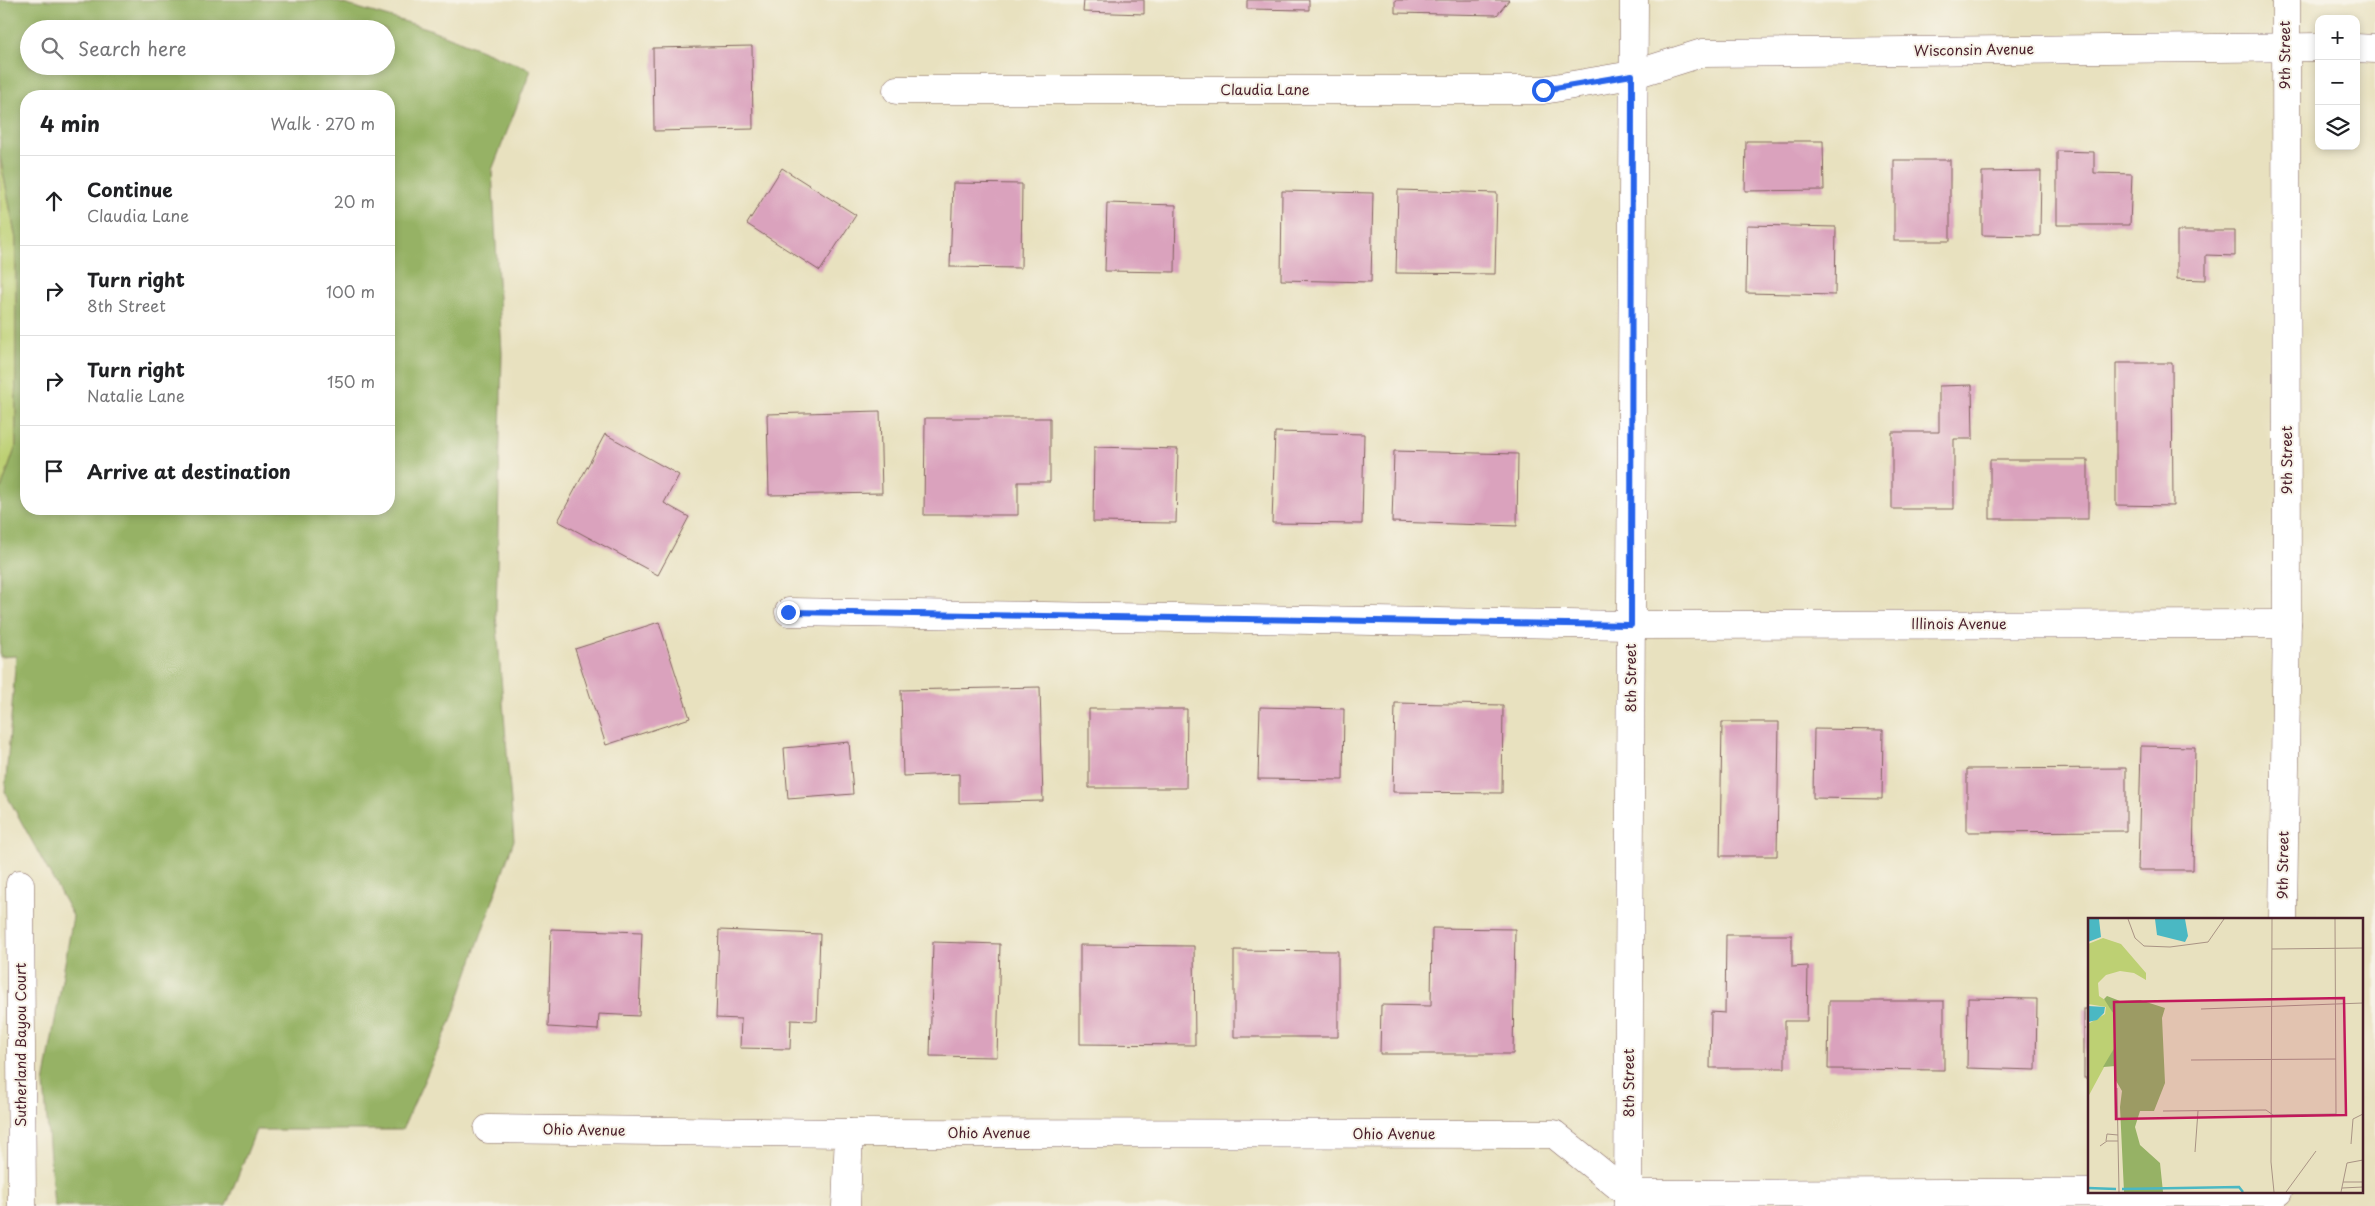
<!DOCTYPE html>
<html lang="en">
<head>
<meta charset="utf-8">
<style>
	body { margin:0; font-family:"Playpen Sans",sans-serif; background:#f2f2f2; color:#202124 }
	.controls { position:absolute; right:15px; top:15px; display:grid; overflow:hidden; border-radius:10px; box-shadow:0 2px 8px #0003 }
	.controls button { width:45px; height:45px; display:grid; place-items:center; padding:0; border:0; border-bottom:1px solid #e0e0e0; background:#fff; color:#202124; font:25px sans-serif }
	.stop { position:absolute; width:15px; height:15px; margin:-11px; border:4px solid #2563eb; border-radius:50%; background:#fff }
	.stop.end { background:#2563eb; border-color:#fff; box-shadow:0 1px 5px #0008 }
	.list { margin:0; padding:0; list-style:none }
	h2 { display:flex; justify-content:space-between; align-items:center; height:65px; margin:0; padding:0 20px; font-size:21px }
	h2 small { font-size:16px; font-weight:400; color:#757577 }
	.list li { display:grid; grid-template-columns:32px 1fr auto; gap:15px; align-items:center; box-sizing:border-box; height:90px; padding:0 20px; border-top:1px solid #e0e0e0 }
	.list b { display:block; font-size:19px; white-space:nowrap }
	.list p { margin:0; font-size:16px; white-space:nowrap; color:#757577 }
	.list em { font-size:16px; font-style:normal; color:#757577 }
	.icon { flex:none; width:28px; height:28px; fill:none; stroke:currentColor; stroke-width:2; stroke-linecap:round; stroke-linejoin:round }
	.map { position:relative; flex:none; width:2375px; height:1206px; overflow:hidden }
	.search { position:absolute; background:#fff; box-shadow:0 2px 8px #0003; left:20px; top:20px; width:375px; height:55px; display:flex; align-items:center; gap:12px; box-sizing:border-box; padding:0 18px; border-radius:28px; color:#757577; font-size:19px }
	.panel { position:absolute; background:#fff; box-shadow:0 2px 8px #0003; left:20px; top:90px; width:375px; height:425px; border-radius:20px }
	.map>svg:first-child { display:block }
	.green { fill:#bdd073; stroke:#84784f }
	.forest { fill:#96b265; stroke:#706848; fill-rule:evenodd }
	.building { fill:#daa2bd }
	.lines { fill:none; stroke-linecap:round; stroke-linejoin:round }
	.street-casing { stroke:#81635f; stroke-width:29 }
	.secondary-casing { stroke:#81635f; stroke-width:29 }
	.street { stroke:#fff; stroke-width:28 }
	.secondary { stroke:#fff; stroke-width:28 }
	.route { stroke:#2563eb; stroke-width:6 }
	.labels { text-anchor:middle; stroke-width:4; stroke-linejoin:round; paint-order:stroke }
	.street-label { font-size:14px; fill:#4a1f2b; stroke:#f7f3e8 }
	.inset-river { fill:none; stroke:#4ab8c3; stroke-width:2.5 }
	.inset-road { fill:none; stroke:#a99384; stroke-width:1 }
	.view { fill:#c2185b; fill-opacity:0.15; stroke:#c2185b; stroke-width:2.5 }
	.inset-edge { fill:none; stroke:#4a1f2b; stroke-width:2.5 }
</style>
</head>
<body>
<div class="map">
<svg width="2375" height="1206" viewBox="0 0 2375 1206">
	<rect width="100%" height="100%" fill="#f7f3e8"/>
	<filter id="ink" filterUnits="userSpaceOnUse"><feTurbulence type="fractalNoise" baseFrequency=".02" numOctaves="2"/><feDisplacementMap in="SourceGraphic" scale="10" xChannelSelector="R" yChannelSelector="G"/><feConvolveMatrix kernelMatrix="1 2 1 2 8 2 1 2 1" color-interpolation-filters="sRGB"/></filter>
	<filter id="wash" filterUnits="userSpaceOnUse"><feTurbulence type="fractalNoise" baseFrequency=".0096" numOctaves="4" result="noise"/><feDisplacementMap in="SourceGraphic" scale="20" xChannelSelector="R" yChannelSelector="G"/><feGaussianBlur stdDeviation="1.12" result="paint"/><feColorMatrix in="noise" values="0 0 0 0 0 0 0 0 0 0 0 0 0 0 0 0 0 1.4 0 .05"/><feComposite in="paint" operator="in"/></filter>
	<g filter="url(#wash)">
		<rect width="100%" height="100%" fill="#e8e1bf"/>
		<polygon class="green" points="0,156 16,239 16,446 0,492"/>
		<path class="forest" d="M 0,0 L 330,0 L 427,28 L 531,70 L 492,170 L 502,353 L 496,614 L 514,840 L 451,1021 L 402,1130 L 256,1130 L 226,1206 L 54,1206 L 44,1084 L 73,916 L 5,792 L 16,656 L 0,657 L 0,492 L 16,446 L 16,239 L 0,156 ZM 29,29 L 386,29 L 386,66 L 29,66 ZM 26,96 L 389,96 L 389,509 L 26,509 Z"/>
		<g id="blocks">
			<g class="building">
				<polygon points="1084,0 1144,0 1144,14 1083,12"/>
				<polygon points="1247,0 1309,0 1309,10 1247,9"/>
				<polygon points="1395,0 1509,0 1497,15 1395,13"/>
				<polygon points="752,46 753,129 654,131 653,48"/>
				<polygon points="1746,141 1823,141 1824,190 1745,191"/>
				<polygon points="2057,151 2094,152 2094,173 2132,174 2130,225 2057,225"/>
				<rect x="1894" y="160" width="56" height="81"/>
				<polygon points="782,168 856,215 820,271 747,224"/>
				<polygon points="2041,171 2040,236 1982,235 1982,172"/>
				<polygon points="953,183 1022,184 1021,268 950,267"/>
				<polygon points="1398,190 1497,193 1495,274 1396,273"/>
				<polygon points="1282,191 1373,193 1371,282 1281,280"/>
				<polygon points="1107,203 1176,205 1175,272 1105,271"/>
				<polygon points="1747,225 1836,227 1835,295 1746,293"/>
				<polygon points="2177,231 2235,231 2235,256 2206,255 2206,280 2177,279"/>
				<polygon points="2116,363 2172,363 2173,506 2116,505"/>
				<polygon points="1972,385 1973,439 1954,439 1954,509 1892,509 1892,432 1939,432 1939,386"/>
				<polygon points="880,411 882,493 769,495 767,414"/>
				<polygon points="925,418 1050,418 1050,482 1018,482 1018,515 924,515"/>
				<polygon points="1275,432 1364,434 1362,524 1272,523"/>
				<polygon points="605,434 679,475 664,503 689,517 658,575 558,521"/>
				<polygon points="1094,447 1178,449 1176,523 1093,522"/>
				<polygon points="1394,451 1518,454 1517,526 1392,522"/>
				<rect x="1990" y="460" width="98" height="59"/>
				<polygon points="659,622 690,718 606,745 575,649"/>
				<polygon points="1040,687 1043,801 959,803 959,774 903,776 901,690"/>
				<polygon points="1395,703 1503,705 1502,793 1393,792"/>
				<polygon points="1260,707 1344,709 1343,780 1258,779"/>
				<polygon points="1089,709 1187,709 1186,788 1089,788"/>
				<polygon points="1722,722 1779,722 1777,856 1720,856"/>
				<polygon points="1814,729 1883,730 1882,799 1813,798"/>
				<polygon points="849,742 853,794 788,799 784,748"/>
				<polygon points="2141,746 2195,747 2193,870 2138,870"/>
				<polygon points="2126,768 2126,831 1967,832 1967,769"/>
				<polygon points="1432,928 1515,929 1513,1054 1380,1054 1381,1005 1431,1006"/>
				<polygon points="551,929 642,932 639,1016 599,1014 598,1030 548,1027"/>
				<polygon points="719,930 820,934 817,1021 791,1020 790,1049 740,1048 741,1019 716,1018"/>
				<polygon points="1726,935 1792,935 1792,967 1808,966 1807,1021 1785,1021 1785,1068 1710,1068 1711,1012 1725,1013"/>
				<polygon points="933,942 1000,944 997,1057 930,1056"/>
				<polygon points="1080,945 1194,946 1195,1045 1080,1044"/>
				<polygon points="1234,950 1338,951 1338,1037 1234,1037"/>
				<polygon points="1968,998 2037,999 2036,1070 1967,1068"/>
				<polygon points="1829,1001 1944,1001 1944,1070 1828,1069"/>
				<rect x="2084" y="1009" width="5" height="69"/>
			</g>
		</g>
	</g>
	<g filter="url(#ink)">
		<use href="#blocks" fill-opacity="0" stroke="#81635f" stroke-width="1"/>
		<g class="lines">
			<g class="street-casing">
				<g id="street">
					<polyline points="2356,48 2375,49"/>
					<polyline points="897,90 1543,90 1632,75 1702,53 2319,47"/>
					<polyline points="789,612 1631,625 2287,624"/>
					<polyline points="20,884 22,1206"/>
					<polyline points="2283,920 2287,613 2286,0"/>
					<polyline points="488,1129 849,1133 1554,1134 1628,1194 2278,1192"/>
					<polyline points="846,1206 849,1133"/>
				</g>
			</g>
			<g class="secondary-casing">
				<polyline id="secondary" points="1628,1206 1634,0"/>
			</g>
			<use href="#street" class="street"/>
			<use href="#secondary" class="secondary"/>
		</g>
	</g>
	<g class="lines" filter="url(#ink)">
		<polyline class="route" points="788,612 1631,625 1632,75 1543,90"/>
	</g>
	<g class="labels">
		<g class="street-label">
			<text transform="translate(1974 50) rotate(-1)" y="5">Wisconsin Avenue</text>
			<text transform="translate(2285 55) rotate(-90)" y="5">9th Street</text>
			<text x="1265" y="95">Claudia Lane</text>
			<text transform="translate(2287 460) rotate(-90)" y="5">9th Street</text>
			<text x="1959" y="629">Illinois Avenue</text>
			<text transform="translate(1631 678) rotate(-90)" y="5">8th Street</text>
			<text transform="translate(2283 865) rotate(-89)" y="5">9th Street</text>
			<text transform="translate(21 1045) rotate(-90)" y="5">Sutherland Bayou Court</text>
			<text transform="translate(1629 1083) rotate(-90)" y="5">8th Street</text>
			<text transform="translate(584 1130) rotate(1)" y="5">Ohio Avenue</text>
			<text x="989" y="1138">Ohio Avenue</text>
			<text x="1394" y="1139">Ohio Avenue</text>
		</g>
	</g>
	<g transform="translate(2088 918)">
		<rect width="275" height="275" fill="#e8e1bf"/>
		<path d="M 15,20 L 33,26 L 58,55 L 58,62 L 46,55 L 32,53 L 18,57 L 10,65 L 11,78 L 20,84 L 25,95 L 28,127 L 0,179 L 0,106 L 17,96 L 18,89 L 0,86 L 0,26 Z" fill="#bdd073"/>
		<path d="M 19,78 L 32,83 L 52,82 L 77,90 L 74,100 L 77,165 L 66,193 L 52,193 L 47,209 L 52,227 L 72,245 L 75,274 L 36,274 L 32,189 L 34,173 L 27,161 L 28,148 L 15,149 L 28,127 L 25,95 L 16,81 Z" fill="#96b265"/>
		<path d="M 0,1 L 11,1 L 13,19 L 0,24 ZM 67,1 L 97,1 L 100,18 L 97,24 L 69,17 ZM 0,88 L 17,89 L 16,95 L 9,102 L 0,104 Z" fill="#4ab8c3"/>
		<path class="inset-river" d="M 0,270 L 28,271M 34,271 L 151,269 L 155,274"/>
		<path class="inset-road" d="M 40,1 L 47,20 L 56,28 L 82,29 L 120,24 L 136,1M 184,1 L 183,244 L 186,274M 184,31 L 275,30M 113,91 L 275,85M 103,142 L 248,141M 29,170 L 31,274M 75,193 L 178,192 L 185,197 L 248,196 L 247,1M 18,223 L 19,216 L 30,217M 263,226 L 265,201 L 275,196M 12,228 L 19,223 L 30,223M 107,234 L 110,193M 255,264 L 275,264M 254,270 L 275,269M 198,274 L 228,233M 253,274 L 259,245 L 275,242"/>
		<path class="view" d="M 256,80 L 258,197 L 28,201 L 26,84 Z"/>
		<rect width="275" height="275" class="inset-edge"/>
	</g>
</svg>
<div class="controls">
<button>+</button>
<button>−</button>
<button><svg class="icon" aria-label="layers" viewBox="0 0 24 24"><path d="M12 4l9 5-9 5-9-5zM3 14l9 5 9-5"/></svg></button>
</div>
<div class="stop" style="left:1543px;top:90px"></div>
<div class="stop end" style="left:788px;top:612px"></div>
<div class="search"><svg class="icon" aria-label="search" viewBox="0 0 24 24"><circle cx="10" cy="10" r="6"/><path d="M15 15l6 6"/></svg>Search here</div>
<section class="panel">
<h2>4 min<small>Walk · 270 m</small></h2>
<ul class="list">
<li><svg class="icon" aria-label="ahead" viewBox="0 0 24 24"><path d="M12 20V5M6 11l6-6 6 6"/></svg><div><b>Continue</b><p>Claudia Lane</p></div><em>20 m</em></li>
<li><svg class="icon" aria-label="right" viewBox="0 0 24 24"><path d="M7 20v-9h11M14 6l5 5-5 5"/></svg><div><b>Turn right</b><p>8th Street</p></div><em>100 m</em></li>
<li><svg class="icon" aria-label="right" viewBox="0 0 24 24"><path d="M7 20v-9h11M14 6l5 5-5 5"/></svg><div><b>Turn right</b><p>Natalie Lane</p></div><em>150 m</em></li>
<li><svg class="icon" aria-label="arrive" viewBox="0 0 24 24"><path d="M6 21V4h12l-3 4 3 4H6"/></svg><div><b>Arrive at destination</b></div></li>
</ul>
</section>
</div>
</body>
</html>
